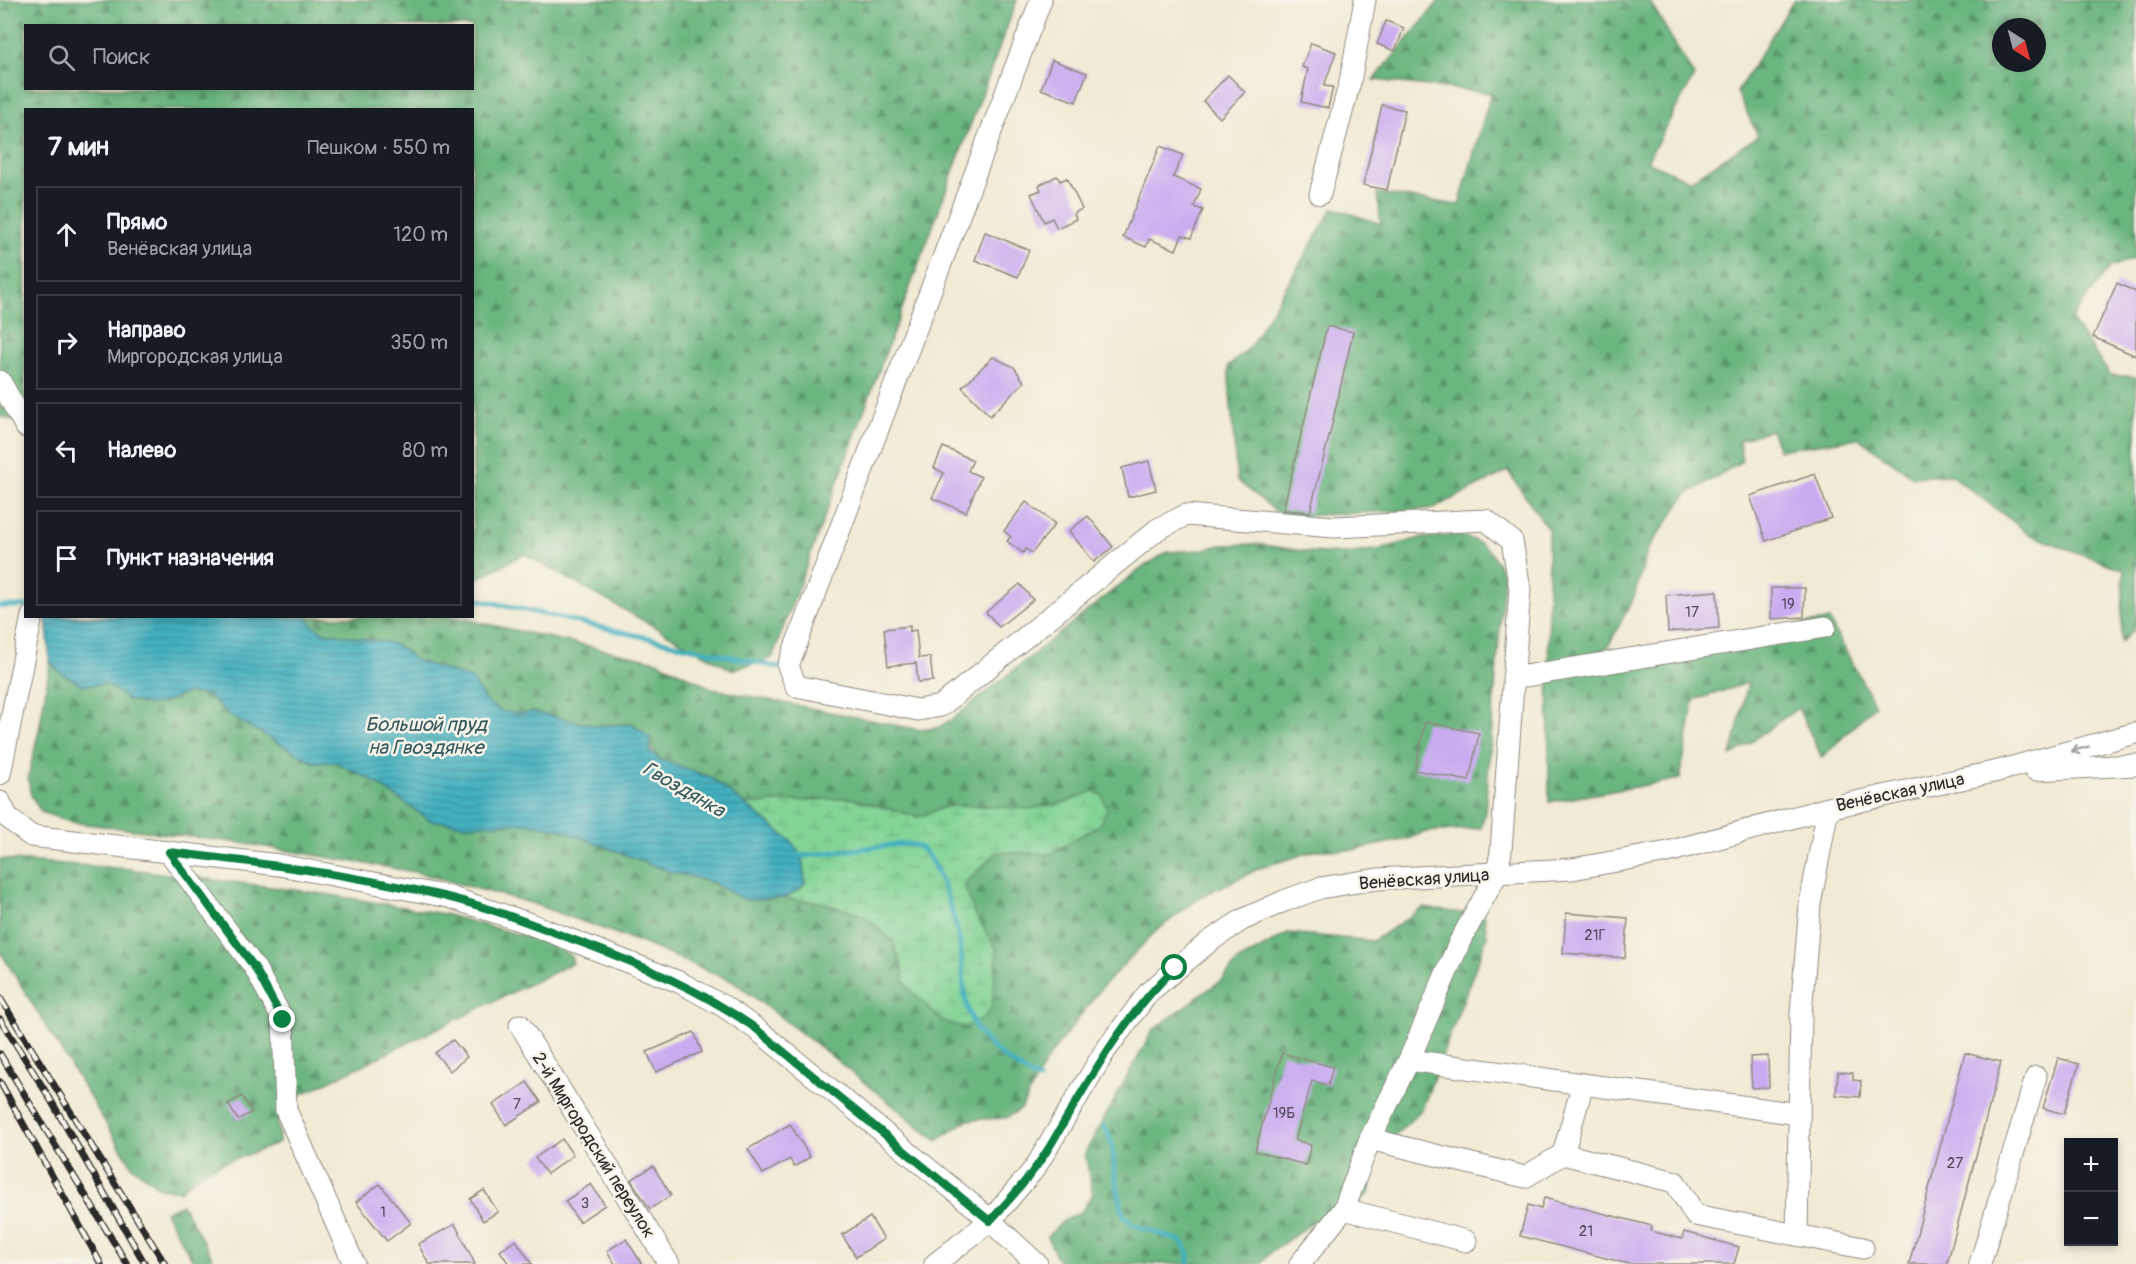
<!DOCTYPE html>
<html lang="ru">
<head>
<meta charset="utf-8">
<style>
	body { margin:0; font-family:Pangolin,sans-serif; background:#20242c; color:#f1f3f6 }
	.controls { position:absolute; right:18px; bottom:18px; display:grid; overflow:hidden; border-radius:0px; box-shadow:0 3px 9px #0003 }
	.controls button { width:54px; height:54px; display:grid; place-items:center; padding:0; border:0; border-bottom:2px solid #363941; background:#171b24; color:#f1f3f6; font:30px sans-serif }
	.compass { position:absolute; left:1992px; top:18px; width:54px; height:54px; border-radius:50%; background:#171b24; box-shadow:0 3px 9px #0003; rotate:144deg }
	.stop { position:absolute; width:18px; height:18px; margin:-14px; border:4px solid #0b8043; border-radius:50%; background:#fff }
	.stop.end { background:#0b8043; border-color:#fff; box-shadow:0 2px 6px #0008 }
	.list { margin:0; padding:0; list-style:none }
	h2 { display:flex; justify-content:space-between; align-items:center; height:78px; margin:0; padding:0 24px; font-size:26px }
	h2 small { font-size:20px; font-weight:400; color:#9ea1a6 }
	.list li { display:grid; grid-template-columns:39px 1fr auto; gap:18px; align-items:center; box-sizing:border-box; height:96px; margin:0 12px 12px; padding:0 12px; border:2px solid #363941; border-radius:0px }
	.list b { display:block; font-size:22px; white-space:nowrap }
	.list p { margin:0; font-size:20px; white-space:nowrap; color:#9ea1a6 }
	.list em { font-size:20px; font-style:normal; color:#9ea1a6 }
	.icon { flex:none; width:33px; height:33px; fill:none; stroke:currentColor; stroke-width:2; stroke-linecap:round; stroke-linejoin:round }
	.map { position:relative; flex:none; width:2136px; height:1264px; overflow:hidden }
	.search { position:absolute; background:#171b24; box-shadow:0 3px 9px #0003; left:24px; top:24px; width:450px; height:66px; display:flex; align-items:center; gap:15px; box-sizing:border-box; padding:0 21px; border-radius:0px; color:#9ea1a6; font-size:22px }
	.panel { position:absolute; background:#171b24; box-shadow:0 3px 9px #0003; left:24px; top:108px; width:450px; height:510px; border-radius:0px }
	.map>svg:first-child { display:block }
	.forest { fill:url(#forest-firs); stroke:#4a7055; stroke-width:1.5; fill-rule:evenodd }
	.wetland { fill:url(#wetland-marsh); stroke:#578060; stroke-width:1.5 }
	.water { fill:url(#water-rules); stroke:#366e75; stroke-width:1.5 }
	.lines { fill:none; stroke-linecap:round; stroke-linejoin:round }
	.stream { stroke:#42b0bf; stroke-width:5 }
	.building { fill:#c9abf1 }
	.minor-casing { stroke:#8e8a80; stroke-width:23 }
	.minor { stroke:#fff; stroke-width:21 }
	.rail-casing { stroke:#2b2b2b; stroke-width:7 }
	.rail { stroke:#f7f3e8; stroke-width:4.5; stroke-dasharray:14; stroke-linecap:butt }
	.oneway { stroke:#a0a0a0 }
	.route { stroke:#0b8043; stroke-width:8 }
	.labels { text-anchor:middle; stroke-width:5; stroke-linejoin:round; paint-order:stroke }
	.number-label { font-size:15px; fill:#524b5c }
	.street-label { font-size:18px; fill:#2b2b2b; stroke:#f7f3e8 }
	.water-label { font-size:20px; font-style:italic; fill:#335a5f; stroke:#f7f3e8 }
</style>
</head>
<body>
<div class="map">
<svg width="2136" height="1264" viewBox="0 0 2136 1264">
	<defs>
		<pattern id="forest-firs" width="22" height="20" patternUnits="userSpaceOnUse" patternTransform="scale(1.5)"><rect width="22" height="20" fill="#6ab67f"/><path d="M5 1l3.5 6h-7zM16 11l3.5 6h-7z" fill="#579468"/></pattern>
		<pattern id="wetland-marsh" width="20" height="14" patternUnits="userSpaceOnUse" patternTransform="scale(1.5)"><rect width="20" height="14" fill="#83d496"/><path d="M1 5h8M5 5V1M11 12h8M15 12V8" fill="none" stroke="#71b681"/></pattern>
		<pattern id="water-rules" width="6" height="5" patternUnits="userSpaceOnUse" patternTransform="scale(1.5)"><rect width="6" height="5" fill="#42b0bf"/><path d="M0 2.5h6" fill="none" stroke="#378f9b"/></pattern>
	</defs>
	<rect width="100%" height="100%" fill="#f7f3e8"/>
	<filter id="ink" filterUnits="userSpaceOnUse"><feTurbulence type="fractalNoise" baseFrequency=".0167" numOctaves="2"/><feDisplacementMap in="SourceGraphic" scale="12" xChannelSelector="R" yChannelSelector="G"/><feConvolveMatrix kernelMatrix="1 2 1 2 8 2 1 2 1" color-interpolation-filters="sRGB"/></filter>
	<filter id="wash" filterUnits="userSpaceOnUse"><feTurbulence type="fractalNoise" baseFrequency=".008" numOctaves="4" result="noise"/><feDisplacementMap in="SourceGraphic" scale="24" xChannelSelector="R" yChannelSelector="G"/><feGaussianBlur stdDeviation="1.35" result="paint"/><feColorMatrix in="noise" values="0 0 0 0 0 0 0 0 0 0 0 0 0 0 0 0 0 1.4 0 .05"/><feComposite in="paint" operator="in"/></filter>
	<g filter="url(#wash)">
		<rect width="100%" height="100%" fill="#f1ead4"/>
		<g class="forest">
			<path d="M 0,0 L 1017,0 L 772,658 L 732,670 L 524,554 L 473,581 L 472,110 L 26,110 L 25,424 L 0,416 ZM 26,26 L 472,26 L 472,88 L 26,88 Z"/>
			<path d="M 1440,0 L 1649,0 L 1694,76 L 1647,161 L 1690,181 L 1758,136 L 1737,92 L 1794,0 L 2136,0 L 2136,258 L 2110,267 L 2071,319 L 2110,375 L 2136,377 L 2136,627 L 2121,642 L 2124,570 L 2031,535 L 1951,475 L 1913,477 L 1858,438 L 1779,450 L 1771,430 L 1739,440 L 1742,461 L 1686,495 L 1648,549 L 1634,597 L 1602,658 L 1829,620 L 1875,705 L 1822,758 L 1798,708 L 1731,756 L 1748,683 L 1694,700 L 1680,779 L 1549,802 L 1548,529 L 1508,471 L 1432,509 L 1283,517 L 1237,480 L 1228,367 L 1250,347 L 1333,208 L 1381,224 L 1377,193 L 1459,205 L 1491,93 L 1374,80 ZM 2001,27 L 2037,27 L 2037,63 L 2001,63 Z"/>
			<path d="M 1454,535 C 1482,538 1494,552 1504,577 L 1485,812 L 1481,828 L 1425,832 L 1407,839 L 1354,850 L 1317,850 L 1260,868 L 1202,896 L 1155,932 L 1103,986 L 1048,1058 L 1021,1109 L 1006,1118 L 967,1120 L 937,1141 L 829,1054 L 734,982 L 642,943 L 531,903 L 415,872 L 242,843 L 70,822 L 41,812 L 31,795 L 28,778 L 40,725 L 50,662 L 61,673 L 82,685 L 107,684 L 128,700 L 160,704 L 187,693 L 208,695 L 230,716 L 286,747 L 313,762 L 335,762 L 370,779 L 430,820 L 466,825 L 525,823 L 559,829 L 671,872 L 711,882 L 745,900 L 783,898 L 824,903 L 865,916 L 892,941 L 902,966 L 904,981 L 936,1016 L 997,950 L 974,912 L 964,885 L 997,852 L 1050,854 L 1079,796 L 1067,802 L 1029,809 L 963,805 L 945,807 L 919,817 L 849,798 L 745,804 L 710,777 L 661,760 L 632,724 L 597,726 L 533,712 L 519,715 L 501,711 L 486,702 L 472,679 L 415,660 L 400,647 L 389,643 L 323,632 L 315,627 L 306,617 L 454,617 L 657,661 L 713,689 L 921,730 L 939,727 L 954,718 L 1137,571 L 1167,552 L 1202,550 L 1220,545 L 1256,544 L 1309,552 L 1345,554 L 1381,549 L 1417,539 Z"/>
			<path d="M 0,859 L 129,869 L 325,894 L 444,914 L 552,944 L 571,956 L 573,963 L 282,1104 L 278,1122 L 279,1142 C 243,1161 208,1159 180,1191 L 160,1188 L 132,1166 L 0,951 Z"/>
			<polygon points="1423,908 1484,916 1487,937 1422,1109 1376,1154 1369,1194 1353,1205 1332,1209 1269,1254 1261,1264 1060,1264 1047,1237 1063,1221 1082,1211 1093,1194 1085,1153 1153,1030 1223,979 1237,962 1288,933 1373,941"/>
			<polygon points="182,1204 216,1264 195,1264 165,1212"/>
		</g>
		<polygon class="wetland" points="1094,791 1102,795 1107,810 1099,825 1050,854 997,852 964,884 974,912 997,950 992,1007 983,1019 965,1027 949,1024 936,1016 911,990 904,981 902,966 892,941 865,916 824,903 783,898 799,890 805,883 791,841 745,804 849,798 918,817 945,807 963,805 1029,809 1067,802"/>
		<polygon class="water" points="46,616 306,617 315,627 323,632 389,643 400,647 415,660 472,679 486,702 501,711 519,714 533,712 597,726 632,724 650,737 650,751 661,760 710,777 791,841 802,856 805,883 799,890 783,898 745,900 711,882 671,872 559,829 525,823 466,825 430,820 370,779 335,762 313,762 286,747 230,716 208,695 187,693 160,704 148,705 128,700 107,684 82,685 61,673 50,662"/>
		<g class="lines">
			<g class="stream">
				<polyline points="472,598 781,668"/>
				<polyline points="0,606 26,606"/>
				<path d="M 795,854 L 802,856 L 901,844 C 909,844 917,844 923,850 C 940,865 958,928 961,952 C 964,977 962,1006 976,1028 C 991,1051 1015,1067 1039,1080"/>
				<path d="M 1103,1125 C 1115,1142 1112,1155 1115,1174 C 1117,1188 1120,1202 1124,1216 L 1136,1226 L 1181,1241 L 1189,1253 L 1189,1264"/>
			</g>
		</g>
		<g id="blocks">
			<g class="building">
				<polygon points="1386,21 1404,28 1395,51 1377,44"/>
				<polygon points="1311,43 1336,52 1324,86 1333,87 1328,108 1301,102 1308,69 1302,67"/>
				<polygon points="1052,60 1087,73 1076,102 1041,89"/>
				<polygon points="1228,75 1245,92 1220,118 1203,101"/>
				<polygon points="1382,105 1405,110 1387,190 1363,185"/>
				<polygon points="1160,146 1183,155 1173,177 1201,189 1194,207 1203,210 1191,238 1182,235 1176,250 1149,239 1146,247 1123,237"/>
				<polygon points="1057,176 1060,181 1067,178 1082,209 1074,213 1076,219 1057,228 1052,218 1044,222 1031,194 1041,190 1039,185"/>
				<polygon points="985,232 1029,250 1018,277 975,260"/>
				<polygon points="2117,283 2136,292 2136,356 2093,337"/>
				<polygon points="1327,326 1353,332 1330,433 1310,512 1283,510"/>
				<polygon points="993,357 1014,367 1024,382 990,416 962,387"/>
				<polygon points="943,447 973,460 968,471 981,477 966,512 932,498 944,473 934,468"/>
				<polygon points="1149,461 1156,490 1128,497 1122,468"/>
				<polygon points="1815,474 1831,518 1766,541 1750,496"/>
				<polygon points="1026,502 1055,524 1032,553 1026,549 1023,553 1007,541 1011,537 1004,531"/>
				<polygon points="1088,516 1113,547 1094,562 1069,531"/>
				<polygon points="1020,584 1033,600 999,627 986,612"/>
				<polygon points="1771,588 1805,588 1804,617 1771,619"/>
				<polygon points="1717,591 1719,628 1668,632 1666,595"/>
				<polygon points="910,626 910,631 916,630 919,658 930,657 933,681 918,682 916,663 888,666 884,629"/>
				<polygon points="1425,722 1479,733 1469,781 1415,770"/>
				<polygon points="1566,913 1628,918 1625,958 1563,953"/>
				<polygon points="694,1032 702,1052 656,1072 647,1052"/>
				<polygon points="453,1040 467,1057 450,1071 435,1053"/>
				<polygon points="1282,1053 1333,1067 1328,1085 1312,1081 1295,1140 1311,1145 1306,1165 1255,1151"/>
				<polygon points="1965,1053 2001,1062 1947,1264 1909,1264"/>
				<polygon points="1768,1056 1769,1087 1752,1088 1750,1057"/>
				<polygon points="2058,1058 2079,1064 2064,1114 2043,1108"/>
				<polygon points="1838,1072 1853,1073 1853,1080 1861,1081 1860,1097 1836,1095"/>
				<polygon points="527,1082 541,1102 506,1125 493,1105"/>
				<polygon points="242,1096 252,1112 238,1120 228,1104"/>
				<polygon points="790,1124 810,1157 794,1167 790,1159 763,1174 748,1149"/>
				<polygon points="562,1139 573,1155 547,1174 535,1158"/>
				<polygon points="653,1166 671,1195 650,1209 631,1180"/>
				<polygon points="380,1184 411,1223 387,1241 356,1202"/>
				<polygon points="591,1184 605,1205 579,1222 565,1201"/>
				<polygon points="484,1190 498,1212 483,1221 470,1199"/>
				<polygon points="1544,1198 1652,1226 1651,1231 1682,1239 1684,1232 1739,1247 1734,1264 1629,1264 1520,1236 1528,1205 1541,1209"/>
				<polygon points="870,1217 884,1239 856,1257 842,1235"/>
				<polygon points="455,1224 475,1264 429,1264 418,1244"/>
				<polygon points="626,1239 642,1264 615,1264 607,1251"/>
				<polygon points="516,1240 532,1264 509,1264 500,1251"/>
			</g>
		</g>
	</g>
	<g filter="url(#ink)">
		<use href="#blocks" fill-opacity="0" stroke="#8e8a80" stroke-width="1.5"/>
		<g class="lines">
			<g class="minor-casing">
				<g id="minor">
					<polyline points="1041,0 788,666 796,686 918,710 941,706 1158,529 1186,515 1334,527 1486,520 1512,541 1520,589 1501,851 1497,874 1460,941 1409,1060 1370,1139 1344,1209 1300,1264"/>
					<polyline points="1320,194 1350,82 1365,0"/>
					<polyline points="0,381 26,427"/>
					<polyline points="1513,678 1825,627"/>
					<polyline points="2035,770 2136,765"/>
					<polyline points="0,774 32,616"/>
					<polyline points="0,802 8,818 31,836 279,865 449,897 525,922 679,982 723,1006 755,1028 975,1207 1037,1264"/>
					<polyline points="169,852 255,968 283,1020 286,1110 354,1264"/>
					<polyline points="520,1025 669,1264"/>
					<polyline points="1409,1060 1799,1114"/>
					<polyline points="1370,1139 1525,1177 1563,1154 1675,1182 1695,1215 1863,1248"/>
					<polyline points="1563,1154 1583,1084"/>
					<polyline points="1344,1209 1466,1241"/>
					<polyline points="1797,1235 1801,1013 1810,904 1828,808"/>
					<polyline points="935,1264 990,1221 1035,1168 1105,1051 1149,992 1210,941 1242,920 1284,901 1320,888 1377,879 1572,869 1668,852 1828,808 1998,771 2136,733"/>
					<polyline points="1980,1264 2036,1077"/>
				</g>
			</g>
			<use href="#minor" class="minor"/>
			<g class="rail-casing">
				<g id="rail">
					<polyline points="0,998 165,1264"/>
					<polyline points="0,1019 49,1097 145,1264"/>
					<polyline points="0,1054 127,1264"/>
					<polyline points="0,1082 101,1264"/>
				</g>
			</g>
			<use href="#rail" class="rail"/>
		</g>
		<defs><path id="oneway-shaft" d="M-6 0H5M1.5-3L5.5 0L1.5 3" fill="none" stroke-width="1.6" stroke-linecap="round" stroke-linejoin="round" transform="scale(1.5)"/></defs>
		<use class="oneway" href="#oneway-shaft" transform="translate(2080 749) rotate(165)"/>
	</g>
	<g class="lines" filter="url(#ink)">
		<path class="route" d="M 283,1020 L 255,968 L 169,852 C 262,863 356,875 447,897 C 492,908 537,926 580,942 C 642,965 701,990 755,1028 L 990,1221 C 1011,1198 1033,1174 1050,1146 C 1088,1083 1120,1020 1175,968"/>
	</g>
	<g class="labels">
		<g class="number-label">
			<text x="1788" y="609">19</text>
			<text x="1692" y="617">17</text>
			<text x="1595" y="940">21Г</text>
			<text x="517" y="1109">7</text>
			<text x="1284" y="1118">19Б</text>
			<text x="1955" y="1168">27</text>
			<text x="585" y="1208">3</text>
			<text x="383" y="1217">1</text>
			<text x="1586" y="1236">21</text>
		</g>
		<g class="street-label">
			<text transform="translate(1900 792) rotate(-12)" y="6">Венёвская улица</text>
			<text transform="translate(1424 879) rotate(-4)" y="6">Венёвская улица</text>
			<text transform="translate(594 1145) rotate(58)" y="6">2-й Миргородский переулок</text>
		</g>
		<g class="water-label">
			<text x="426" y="731">Большой пруд<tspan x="426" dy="23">на Гвоздянке</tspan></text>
			<text transform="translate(684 789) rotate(30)" y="7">Гвоздянка</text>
		</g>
	</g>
</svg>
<div class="controls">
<button>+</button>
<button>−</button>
</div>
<svg class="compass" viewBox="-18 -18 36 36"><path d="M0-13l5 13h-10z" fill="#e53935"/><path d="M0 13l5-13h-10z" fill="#9ea1a6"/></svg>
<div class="stop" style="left:1175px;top:968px"></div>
<div class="stop end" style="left:283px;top:1020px"></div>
<div class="search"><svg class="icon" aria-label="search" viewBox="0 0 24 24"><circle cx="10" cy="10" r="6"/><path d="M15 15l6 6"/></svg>Поиск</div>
<section class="panel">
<h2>7 мин<small>Пешком · 550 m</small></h2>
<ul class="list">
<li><svg class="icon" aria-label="ahead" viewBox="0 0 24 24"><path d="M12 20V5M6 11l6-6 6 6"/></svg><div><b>Прямо</b><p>Венёвская улица</p></div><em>120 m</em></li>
<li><svg class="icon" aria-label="right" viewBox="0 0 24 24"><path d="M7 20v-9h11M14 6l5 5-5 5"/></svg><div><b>Направо</b><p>Миргородская улица</p></div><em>350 m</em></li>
<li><svg class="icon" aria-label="left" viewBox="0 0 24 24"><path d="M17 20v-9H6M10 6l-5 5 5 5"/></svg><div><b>Налево</b></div><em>80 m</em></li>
<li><svg class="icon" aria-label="arrive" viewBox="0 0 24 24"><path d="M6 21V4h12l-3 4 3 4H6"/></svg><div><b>Пункт назначения</b></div></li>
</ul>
</section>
</div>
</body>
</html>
